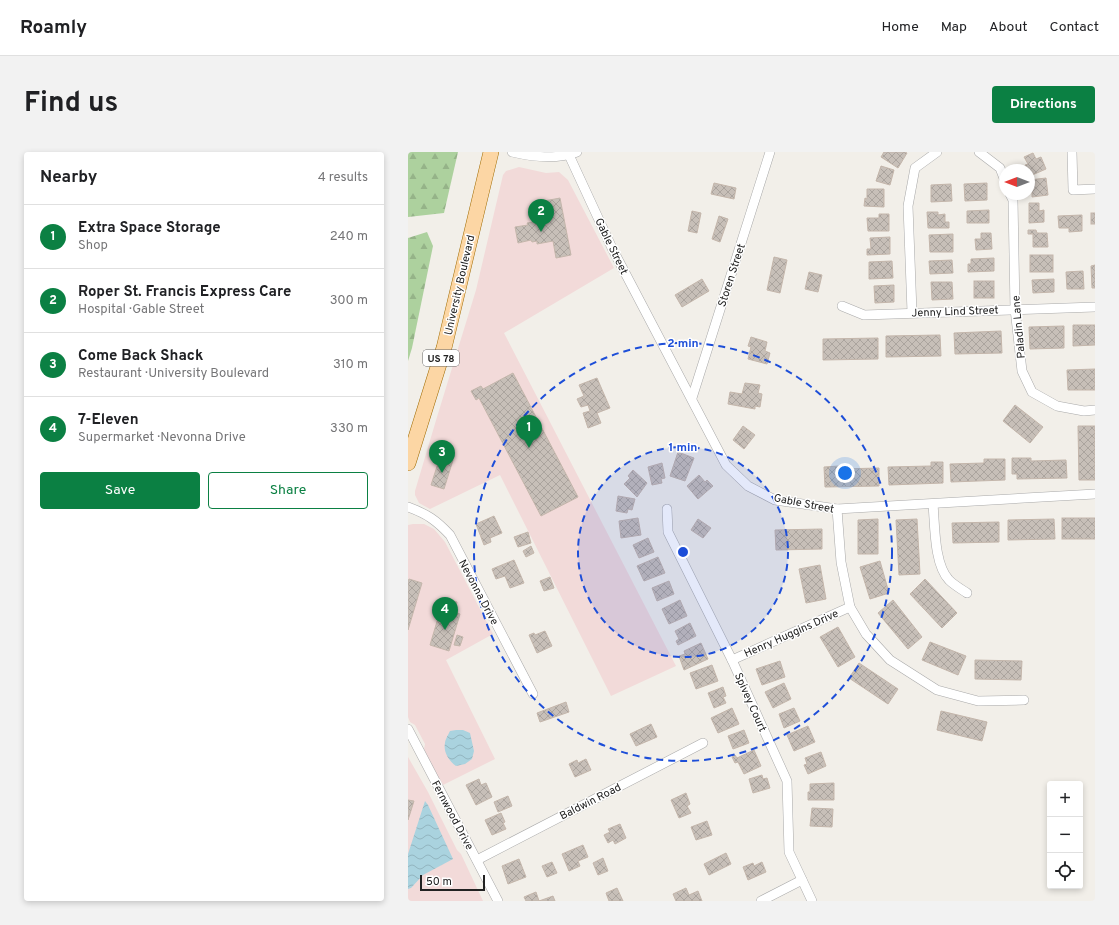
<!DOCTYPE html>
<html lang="en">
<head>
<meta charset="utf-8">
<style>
	body { margin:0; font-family:Overpass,sans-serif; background:#f2f2f2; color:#202124 }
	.controls { position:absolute; right:12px; bottom:12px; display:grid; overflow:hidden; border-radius:4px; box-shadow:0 2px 6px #0003 }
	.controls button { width:36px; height:36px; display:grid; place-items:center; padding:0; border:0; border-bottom:1px solid #e0e0e0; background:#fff; color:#202124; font:20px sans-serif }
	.compass { position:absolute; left:591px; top:12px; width:36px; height:36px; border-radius:50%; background:#fff; box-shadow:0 2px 6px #0003; rotate:270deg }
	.scale { position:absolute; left:12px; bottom:10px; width:65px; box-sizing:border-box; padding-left:4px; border:2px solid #222; border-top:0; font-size:11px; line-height:14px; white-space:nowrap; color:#222; -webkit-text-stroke:3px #fff; paint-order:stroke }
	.you { position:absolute; left:437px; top:321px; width:14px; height:14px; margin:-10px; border:3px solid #fff; border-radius:50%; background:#1a73e8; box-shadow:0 0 0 6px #1a73e833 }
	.badge { display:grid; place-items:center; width:26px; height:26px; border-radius:50%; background:#0b8043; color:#fff; font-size:13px; font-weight:700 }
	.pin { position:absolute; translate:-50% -33px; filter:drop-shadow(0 1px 2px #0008) }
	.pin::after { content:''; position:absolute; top:21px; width:14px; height:12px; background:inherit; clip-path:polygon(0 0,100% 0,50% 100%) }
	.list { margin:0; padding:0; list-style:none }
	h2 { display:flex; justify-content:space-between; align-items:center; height:52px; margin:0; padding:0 16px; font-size:17px }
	h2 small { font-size:13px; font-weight:400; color:#757577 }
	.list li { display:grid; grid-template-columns:26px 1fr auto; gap:12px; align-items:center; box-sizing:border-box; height:64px; padding:0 16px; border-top:1px solid #e0e0e0 }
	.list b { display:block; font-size:15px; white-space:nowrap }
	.list p { margin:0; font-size:13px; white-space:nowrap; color:#757577 }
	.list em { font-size:13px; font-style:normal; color:#757577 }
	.actions { display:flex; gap:8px; padding:12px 16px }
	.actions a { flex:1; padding:9px 0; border:1px solid #0b8043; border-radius:4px; text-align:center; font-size:14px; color:#0b8043 }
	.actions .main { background:#0b8043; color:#fff }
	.icon { flex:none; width:22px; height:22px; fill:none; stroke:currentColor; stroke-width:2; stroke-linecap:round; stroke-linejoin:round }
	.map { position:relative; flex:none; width:687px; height:749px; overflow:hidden; border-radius:4px }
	header { display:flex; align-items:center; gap:24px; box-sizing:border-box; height:56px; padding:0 20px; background:#fff; border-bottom:1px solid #e0e0e0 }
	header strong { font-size:19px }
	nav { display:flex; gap:22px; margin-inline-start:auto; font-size:14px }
	.intro { display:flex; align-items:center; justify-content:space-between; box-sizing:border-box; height:96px; padding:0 24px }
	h1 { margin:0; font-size:28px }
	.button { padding:10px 18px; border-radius:4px; background:#0b8043; color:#fff; font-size:14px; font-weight:700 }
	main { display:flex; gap:24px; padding:0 24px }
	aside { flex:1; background:#fff; border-radius:4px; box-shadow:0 2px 6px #0003 }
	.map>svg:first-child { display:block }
	.commercial { fill:#f2dad9 }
	.forest { fill:url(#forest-firs) }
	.water { fill:url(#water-waves) }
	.building { fill:url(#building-cross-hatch); stroke:#c4b6ab }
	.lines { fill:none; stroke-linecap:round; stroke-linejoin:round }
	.minor-casing { stroke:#a9a9a9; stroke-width:10 }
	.primary-casing { stroke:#a06b00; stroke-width:16 }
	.minor { stroke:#fff; stroke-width:9 }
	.primary { stroke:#fcd6a4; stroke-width:15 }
	.ring { fill:none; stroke:#1d4ed8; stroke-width:2; stroke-dasharray:7 5 }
	.labels { text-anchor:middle; stroke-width:3; stroke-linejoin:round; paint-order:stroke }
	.shield { fill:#fff; stroke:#646464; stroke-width:1 }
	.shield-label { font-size:10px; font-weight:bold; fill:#222 }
	.street-label { font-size:11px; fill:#222; stroke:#fff }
	.centre { fill:#1d4ed8; stroke:#fff; stroke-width:2 }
	.ring-label { font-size:12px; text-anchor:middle; font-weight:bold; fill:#1d4ed8; stroke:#fff; stroke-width:3; stroke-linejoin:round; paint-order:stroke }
</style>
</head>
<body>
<header>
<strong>Roamly</strong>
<nav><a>Home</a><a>Map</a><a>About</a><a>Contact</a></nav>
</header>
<div class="intro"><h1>Find us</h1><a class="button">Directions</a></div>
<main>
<aside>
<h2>Nearby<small>4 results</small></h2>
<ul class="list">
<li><span class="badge">1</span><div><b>Extra Space Storage</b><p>Shop</p></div><em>240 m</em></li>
<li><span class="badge">2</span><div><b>Roper St. Francis Express Care</b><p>Hospital · Gable Street</p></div><em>300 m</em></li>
<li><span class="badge">3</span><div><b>Come Back Shack</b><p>Restaurant · University Boulevard</p></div><em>310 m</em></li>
<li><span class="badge">4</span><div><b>7-Eleven</b><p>Supermarket · Nevonna Drive</p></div><em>330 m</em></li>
</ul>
<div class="actions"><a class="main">Save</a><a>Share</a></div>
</aside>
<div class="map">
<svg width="687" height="749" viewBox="0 0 687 749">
	<defs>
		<pattern id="forest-firs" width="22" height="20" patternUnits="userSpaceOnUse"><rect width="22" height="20" fill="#add19e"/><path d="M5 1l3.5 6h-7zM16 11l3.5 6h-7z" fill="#95b388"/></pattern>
		<pattern id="water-waves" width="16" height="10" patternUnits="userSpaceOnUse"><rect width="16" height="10" fill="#aad3df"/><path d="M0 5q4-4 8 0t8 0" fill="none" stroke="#92b5bf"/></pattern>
		<pattern id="building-cross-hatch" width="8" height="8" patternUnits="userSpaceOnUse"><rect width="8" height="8" fill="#c7bfb8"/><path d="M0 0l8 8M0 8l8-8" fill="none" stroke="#aba49e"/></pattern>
	</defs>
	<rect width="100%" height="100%" fill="#f2efe9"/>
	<g class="commercial">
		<polygon points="111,15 138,21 151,20 160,28 206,116 96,181 268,514 203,544 92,323 22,357 11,351 7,343 7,339 29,265 68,138 95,23 98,19"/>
		<polygon points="5,372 16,372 26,377 37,390 85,482 38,508 87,607 33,634 16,597 17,592 7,573 2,570 0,565 0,373"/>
		<polygon points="0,605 20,640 49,698 53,702 75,749 0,749"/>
	</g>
	<g class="forest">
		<polygon points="0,0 50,0 36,61 0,65"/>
		<polygon points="19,80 25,94 4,196 0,209 0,86"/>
	</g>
	<g class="water">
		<path d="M 48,578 L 55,578 L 62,581 L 66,599 L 64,607 L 57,612 L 48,614 C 41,609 35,600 37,591 C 37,588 40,583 42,579 Z"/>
		<polygon points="17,649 20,653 45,707 15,723 3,736 0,737 0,702"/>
	</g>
	<g class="building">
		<polygon points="476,0 497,0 499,1 490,16 473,5"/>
		<polygon points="625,1 628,7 633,5 638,17 622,24 621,18 619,18 617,13 620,12 616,5"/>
		<polygon points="473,14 486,18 482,33 468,29"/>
		<polygon points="638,26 640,43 624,45 624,40 621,40 621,28"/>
		<polygon points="306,31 328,36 326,47 303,42"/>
		<polygon points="579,31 579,48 557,49 556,32"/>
		<polygon points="543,32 544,49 523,50 523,33"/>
		<polygon points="459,37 476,37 476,55 456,54 457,46 459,47"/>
		<polygon points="152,46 163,103 148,106 145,89 129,92 129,89 124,90 123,88 110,91 107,75 120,73 119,71 125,70 125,67 139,64 136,49"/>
		<polygon points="621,51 631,51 631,59 636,58 636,70 621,71"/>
		<polygon points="581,58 581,71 559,71 559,59"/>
		<polygon points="284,59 293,61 289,81 280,79"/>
		<polygon points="519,60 530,60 530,63 537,62 537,70 541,70 541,76 520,76"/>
		<rect x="683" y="61" width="4" height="11"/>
		<polygon points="471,62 481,62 481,79 460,79 459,66 471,66"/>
		<polygon points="674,63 674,79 661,80 661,76 651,76 650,64"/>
		<polygon points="311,64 320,67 312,90 304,87"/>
		<polygon points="620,78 628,78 629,81 639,81 640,95 625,95 625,82 620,82"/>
		<polygon points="573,81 583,81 584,97 568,98 567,87 573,87"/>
		<polygon points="545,82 545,100 522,100 521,83"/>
		<polygon points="482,85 482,102 459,103 459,97 463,97 462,86"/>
		<rect x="622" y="103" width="23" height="17"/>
		<polygon points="366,105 379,108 372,141 359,138"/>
		<polygon points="586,106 586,119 560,120 560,112 563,112 563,107"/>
		<polygon points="544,108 545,121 522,122 521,109"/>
		<polygon points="484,109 485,126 461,127 461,110"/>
		<polygon points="687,113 687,136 684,136 683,114"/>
		<polygon points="675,119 676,137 659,137 658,120"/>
		<polygon points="401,120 414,123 410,140 397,137"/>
		<polygon points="294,127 301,139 274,155 267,143"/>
		<polygon points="646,127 646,140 625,141 624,128"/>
		<rect x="566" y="129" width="20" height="17"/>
		<polygon points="523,130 544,130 545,147 524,148"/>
		<polygon points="486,133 486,150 467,151 466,134"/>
		<polygon points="665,173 687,173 687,193 665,194"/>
		<polygon points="656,174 656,196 622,197 621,175"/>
		<polygon points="593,179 594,201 547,202 546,181"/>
		<polygon points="532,183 533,204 478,205 478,184"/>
		<polygon points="343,185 359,190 357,199 362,201 359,212 340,207 343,195 340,194"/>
		<polygon points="470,186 470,207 415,208 415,187"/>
		<polygon points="687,217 687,238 660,238 659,218"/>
		<polygon points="105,221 170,345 133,364 71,246 68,248 63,239 73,234 75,237"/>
		<polygon points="189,226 202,256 189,261 193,271 180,276 175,261 182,259 180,253 173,255 169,247 176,244 171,233"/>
		<polygon points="337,231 352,233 350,241 354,242 352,255 347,254 347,257 320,252 322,240 334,242"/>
		<polygon points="607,253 635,275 622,291 595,269"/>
		<polygon points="335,274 347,283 336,297 325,288"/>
		<polygon points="670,274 687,274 687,328 671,328"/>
		<polygon points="270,300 286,306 277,329 262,324"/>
		<polygon points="33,302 43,305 45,308 36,337 23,333"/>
		<polygon points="604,306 623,306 623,309 658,308 659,326 609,327 609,322 604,322"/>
		<polygon points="576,307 597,307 597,328 543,330 542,312 576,311"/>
		<polygon points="523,310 535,310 535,331 481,333 480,315 523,314"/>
		<polygon points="254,311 257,326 253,327 254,331 244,333 240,315"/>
		<polygon points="431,314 432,317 471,316 471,334 417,335 416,315"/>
		<polygon points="225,318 239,331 229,345 216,332 222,326 220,324"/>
		<polygon points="291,323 297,330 299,328 305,334 290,347 279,334"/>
		<polygon points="210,344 227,347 224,358 220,357 219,361 208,359"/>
		<polygon points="86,364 94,381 82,386 83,390 76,393 68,372"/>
		<polygon points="230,366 233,383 213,386 211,369"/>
		<rect x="654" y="366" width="33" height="21"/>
		<polygon points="290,367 303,376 295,386 283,378"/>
		<polygon points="470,367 470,402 450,402 450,368"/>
		<polygon points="509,367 512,422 491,423 488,368"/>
		<polygon points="646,367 647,387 600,388 600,368"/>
		<polygon points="591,370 591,390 545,391 544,371"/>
		<polygon points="414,377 414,397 368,398 367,378"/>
		<polygon points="120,380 123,391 110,395 106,385"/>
		<polygon points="240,386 246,400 231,406 225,393"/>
		<polygon points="123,394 126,401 118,405 115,399"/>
		<polygon points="250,405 257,421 236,429 229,414"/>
		<polygon points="106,408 116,431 102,436 97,424 88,427 84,417"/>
		<polygon points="472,409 481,441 462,447 452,415"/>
		<polygon points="412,413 418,447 398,451 391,417"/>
		<polygon points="142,425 146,436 136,439 132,429"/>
		<polygon points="1,427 14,431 0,478 0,429"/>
		<polygon points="517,427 549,461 534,476 502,442"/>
		<polygon points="261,429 266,442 249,449 244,436"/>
		<polygon points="37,447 49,450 47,458 35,455"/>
		<polygon points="272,448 279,464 261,472 254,457"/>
		<polygon points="485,448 514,485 500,497 470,461"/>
		<polygon points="33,456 52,462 41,499 22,493"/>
		<polygon points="282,471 288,484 270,493 268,489 271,487 267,479"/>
		<polygon points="430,475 447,505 430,515 412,485"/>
		<polygon points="137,479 144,494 129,501 121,483 126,481 127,483"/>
		<polygon points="49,483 55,485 52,494 46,493"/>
		<polygon points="522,490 558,504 550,523 514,508"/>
		<polygon points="293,491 300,507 276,518 271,504 277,502 276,499"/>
		<polygon points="567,508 614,509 613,528 567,527"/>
		<polygon points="372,509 377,525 354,533 348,517"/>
		<polygon points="451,511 490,537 480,552 441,526"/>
		<polygon points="304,513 310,529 288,537 282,521"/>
		<polygon points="376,531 383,547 365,556 357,540"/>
		<polygon points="315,535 318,544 315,545 318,551 306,556 300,541"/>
		<polygon points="158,550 161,560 132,570 129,561"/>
		<polygon points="324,556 331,572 310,581 303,566"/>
		<polygon points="386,556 392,569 376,576 371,562"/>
		<polygon points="533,559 579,570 574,589 529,578"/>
		<polygon points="243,572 249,585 228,594 222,582"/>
		<polygon points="400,574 407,590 386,599 379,583"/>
		<polygon points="336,578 341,591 325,597 320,584"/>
		<polygon points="346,598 353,614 336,622 330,610 327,611 324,605 327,603 329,606"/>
		<polygon points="413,600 418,614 400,622 396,613 399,612 397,606"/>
		<polygon points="178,607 183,618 167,625 161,612 169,608 170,611"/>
		<polygon points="354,623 355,627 359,626 362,636 345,641 341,627"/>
		<polygon points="71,627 73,633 78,631 84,645 68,653 58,633"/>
		<polygon points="426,631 426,648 400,648 400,640 402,640 402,632"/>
		<polygon points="278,641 282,652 279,654 283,661 271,666 263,648"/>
		<polygon points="100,644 104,654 90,660 86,650"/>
		<polygon points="0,648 6,649 0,668"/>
		<polygon points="404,656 425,657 424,675 402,674"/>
		<polygon points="93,661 97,670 95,671 98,677 84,683 77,668"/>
		<polygon points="299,669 304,683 288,688 283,675"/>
		<polygon points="212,672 218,686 207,692 205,688 200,691 196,683 202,680 200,677"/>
		<polygon points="175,693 180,705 170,709 172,714 161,719 154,702"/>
		<polygon points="318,701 323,712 301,723 296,712"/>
		<polygon points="195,706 200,719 190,723 185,711"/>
		<polygon points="111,707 118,725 100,732 94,714"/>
		<polygon points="144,710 149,721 139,725 134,714"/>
		<polygon points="354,710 358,720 340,728 335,715 345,711 346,714"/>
		<polygon points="209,736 215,749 201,749 198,741"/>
		<polygon points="278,736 281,743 290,739 294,749 268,749 265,742"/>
		<polygon points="128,740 131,749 145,744 147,749 118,749 116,745"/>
	</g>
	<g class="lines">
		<g class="minor-casing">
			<g id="minor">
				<path d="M 104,0 C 125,5 148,8 169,0"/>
				<polyline points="571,0 592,16 597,29"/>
				<polyline points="664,0 665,38 687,37"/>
				<polyline points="161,3 204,96 318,313 340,334 367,348 429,357 687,342"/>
				<polyline points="602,42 605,48 607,157 614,219 624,240 649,254 676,259 687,258"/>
				<polyline points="434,154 456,163 687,155"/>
				<polyline points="504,160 500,54 507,16 529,0"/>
				<polyline points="284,246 362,0"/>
				<path d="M 525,352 C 527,374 526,412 541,428 C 546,433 553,437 559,441"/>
				<path d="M 0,355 C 19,362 28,368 42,383 L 125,542"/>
				<polyline points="259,357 260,380 324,508 379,629 381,700 404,749"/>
				<polyline points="429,357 433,410 442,455 458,482 482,508 529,538 570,549 616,548"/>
				<polyline points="324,508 442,455"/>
				<polyline points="0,577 90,749"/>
				<polyline points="69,708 295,591"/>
				<polyline points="353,749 394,728"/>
			</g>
		</g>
		<g class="primary-casing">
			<polyline id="primary" points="0,311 36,196 83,0"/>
		</g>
		<use href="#minor" class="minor"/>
		<use href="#primary" class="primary"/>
	</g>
	<circle cx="275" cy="400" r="105" fill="#1d4ed8" fill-opacity=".12"/>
	<g class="ring">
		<circle cx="275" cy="400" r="105"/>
		<circle cx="275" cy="400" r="209"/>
	</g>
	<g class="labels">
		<rect class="shield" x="15" y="198" width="36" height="16" rx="3"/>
		<g class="shield-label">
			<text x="33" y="210">US 78</text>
		</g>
		<g class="street-label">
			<text transform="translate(204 94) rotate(64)" y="4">Gable Street</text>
			<text transform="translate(323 123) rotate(-72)" y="4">Storen Street</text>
			<text transform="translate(51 133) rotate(-77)" y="4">University Boulevard</text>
			<text transform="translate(547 159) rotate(-2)" y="4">Jenny Lind Street</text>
			<text transform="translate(610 175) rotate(-95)" y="4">Paladin Lane</text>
			<text transform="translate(396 351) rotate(11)" y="4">Gable Street</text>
			<text transform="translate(71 440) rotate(62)" y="4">Nevonna Drive</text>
			<text transform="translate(383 481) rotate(-24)" y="4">Henry Huggins Drive</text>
			<text transform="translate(343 550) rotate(66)" y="4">Spivey Court</text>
			<text transform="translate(182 649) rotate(-27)" y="4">Baldwin Road</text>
			<text transform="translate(45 663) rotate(62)" y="4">Fernwood Drive</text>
		</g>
	</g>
	<circle cx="275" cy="400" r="6" class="centre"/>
	<g class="ring-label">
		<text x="275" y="195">2 min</text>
		<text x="275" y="299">1 min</text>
	</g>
</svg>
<div class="controls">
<button>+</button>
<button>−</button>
<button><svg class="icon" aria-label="locate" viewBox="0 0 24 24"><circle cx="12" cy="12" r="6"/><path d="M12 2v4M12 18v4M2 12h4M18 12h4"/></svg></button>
</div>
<svg class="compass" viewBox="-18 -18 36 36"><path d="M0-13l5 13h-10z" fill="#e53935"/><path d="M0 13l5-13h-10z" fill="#757577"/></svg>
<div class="scale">50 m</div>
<div class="you"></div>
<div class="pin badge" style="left:121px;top:296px">1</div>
<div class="pin badge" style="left:133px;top:80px">2</div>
<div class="pin badge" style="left:34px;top:321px">3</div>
<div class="pin badge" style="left:37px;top:478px">4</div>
</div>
</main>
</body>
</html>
